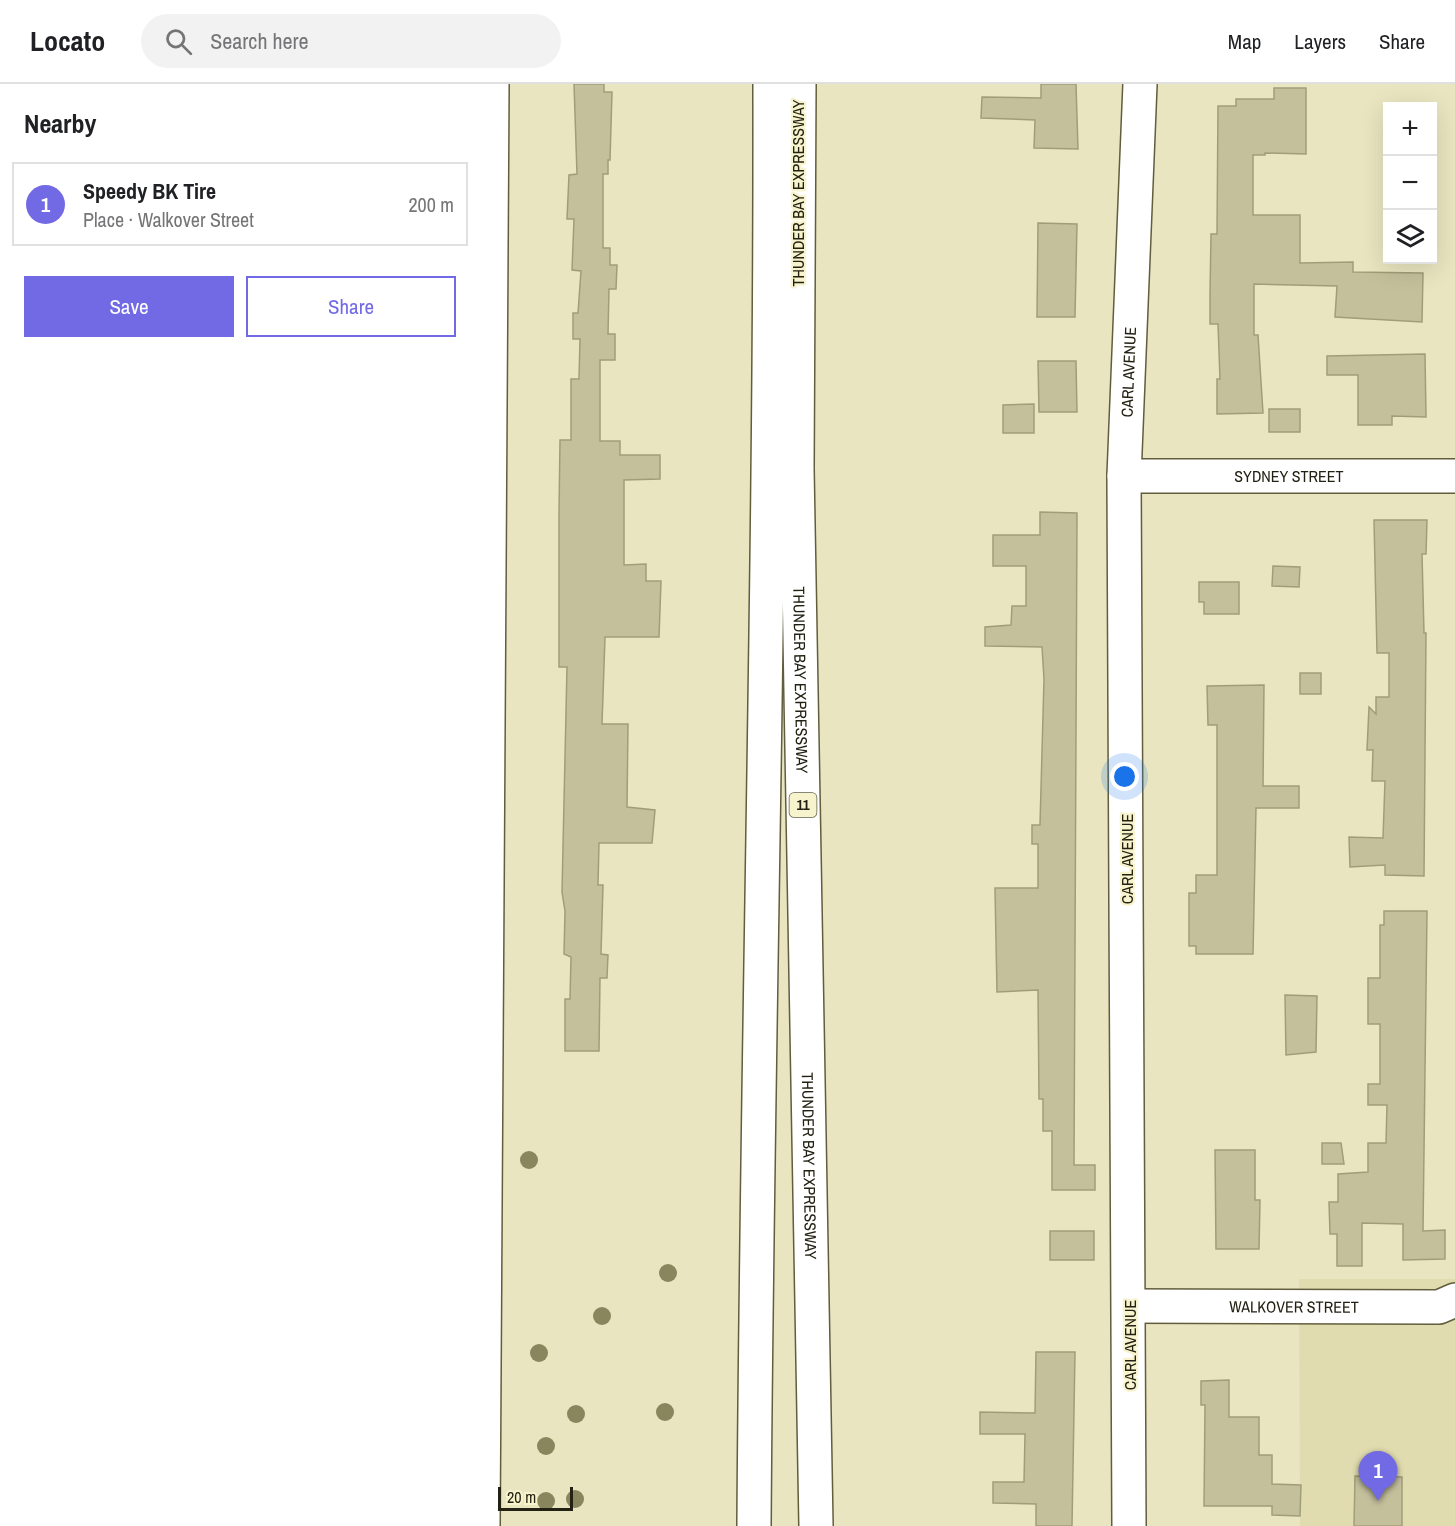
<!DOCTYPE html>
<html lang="en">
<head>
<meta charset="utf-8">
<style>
	body { margin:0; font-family:"Archivo Narrow",sans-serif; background:#f2f2f2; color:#202124 }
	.controls { position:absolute; right:18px; top:18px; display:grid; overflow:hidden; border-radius:0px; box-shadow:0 6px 24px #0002 }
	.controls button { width:54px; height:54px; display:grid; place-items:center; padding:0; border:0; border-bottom:2px solid #e0e0e0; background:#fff; color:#202124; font:30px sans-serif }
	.scale { position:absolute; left:18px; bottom:15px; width:75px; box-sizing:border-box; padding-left:6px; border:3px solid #232113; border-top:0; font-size:16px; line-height:21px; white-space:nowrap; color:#232113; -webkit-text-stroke:4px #f7f3cd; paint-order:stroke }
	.you { position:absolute; left:645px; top:693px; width:21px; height:21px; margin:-15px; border:4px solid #fff; border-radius:50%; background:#1a73e8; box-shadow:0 0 0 9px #1a73e833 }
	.badge { display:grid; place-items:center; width:39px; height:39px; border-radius:50%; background:#726ae5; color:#fff; font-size:20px; font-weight:700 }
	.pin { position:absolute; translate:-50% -50px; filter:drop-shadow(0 2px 3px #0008) }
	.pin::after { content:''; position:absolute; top:32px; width:21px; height:18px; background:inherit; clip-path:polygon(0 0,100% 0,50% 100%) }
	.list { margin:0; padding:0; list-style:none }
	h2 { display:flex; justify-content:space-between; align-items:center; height:78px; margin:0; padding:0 24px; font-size:26px }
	h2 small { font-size:20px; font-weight:400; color:#757577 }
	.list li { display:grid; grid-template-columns:39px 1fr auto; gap:18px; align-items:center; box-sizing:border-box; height:84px; margin:0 12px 12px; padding:0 12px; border:2px solid #e0e0e0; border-radius:0px }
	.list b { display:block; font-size:22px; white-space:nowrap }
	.list p { margin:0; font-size:20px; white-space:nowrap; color:#757577 }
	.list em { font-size:20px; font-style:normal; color:#757577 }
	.actions { display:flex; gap:12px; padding:18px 24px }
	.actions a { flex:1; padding:14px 0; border:2px solid #726ae5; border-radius:0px; text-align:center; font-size:21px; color:#726ae5 }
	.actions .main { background:#726ae5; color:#fff }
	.icon { flex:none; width:33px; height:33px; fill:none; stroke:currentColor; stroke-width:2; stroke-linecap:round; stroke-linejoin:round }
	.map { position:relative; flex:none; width:975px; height:1442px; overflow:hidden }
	header { display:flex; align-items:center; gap:36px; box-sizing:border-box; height:84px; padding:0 30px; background:#fff; border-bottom:2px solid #e0e0e0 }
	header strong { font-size:28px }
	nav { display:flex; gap:33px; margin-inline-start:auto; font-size:21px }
	.search { width:420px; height:54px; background:#f2f2f2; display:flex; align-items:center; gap:15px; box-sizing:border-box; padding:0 21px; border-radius:33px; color:#757577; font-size:22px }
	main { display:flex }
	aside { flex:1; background:#fff }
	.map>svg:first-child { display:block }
	.built { fill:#e1dcaf }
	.building { fill:#c4c09c; stroke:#a19d7a; stroke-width:1.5 }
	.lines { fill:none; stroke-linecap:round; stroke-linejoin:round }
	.minor-casing { stroke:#615d3d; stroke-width:36 }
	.highway-casing { stroke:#615d3d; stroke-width:36 }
	.minor { stroke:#fff; stroke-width:33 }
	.highway { stroke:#fff; stroke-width:33 }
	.tree { fill:#89855c }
	.labels { text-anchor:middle; stroke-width:4.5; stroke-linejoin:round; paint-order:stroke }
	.shield { fill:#f7f3cd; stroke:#63604b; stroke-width:1.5 }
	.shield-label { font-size:15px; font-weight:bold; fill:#232113 }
	.street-label { font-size:16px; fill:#232113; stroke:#f7f3cd }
</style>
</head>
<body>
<header>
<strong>Locato</strong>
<div class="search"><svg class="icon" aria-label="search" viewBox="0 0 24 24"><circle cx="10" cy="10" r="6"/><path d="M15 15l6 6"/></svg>Search here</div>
<nav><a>Map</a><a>Layers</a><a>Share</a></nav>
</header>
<main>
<aside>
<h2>Nearby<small></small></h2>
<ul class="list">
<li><span class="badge">1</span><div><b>Speedy BK Tire</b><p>Place · Walkover Street</p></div><em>200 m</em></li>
</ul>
<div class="actions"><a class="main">Save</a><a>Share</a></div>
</aside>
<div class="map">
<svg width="975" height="1442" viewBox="0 0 975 1442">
	<rect width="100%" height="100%" fill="#e9e5c0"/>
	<polygon class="built" points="819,1195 975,1195 975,1442 820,1442"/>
	<g class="building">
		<polygon points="94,0 124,0 124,8 132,8 130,76 128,76 128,90 123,90 123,164 130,164 130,181 137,181 136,205 129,205 128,250 135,250 135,276 120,276 120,357 140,357 140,371 180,371 180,395 144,396 144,481 166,480 166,497 181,497 179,553 125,553 122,640 148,640 147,723 175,726 172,759 119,759 118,801 123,801 121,870 128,871 127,894 120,894 119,967 85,967 85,915 90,915 91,873 84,870 85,827 82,808 87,583 79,583 79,430 80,356 91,356 91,295 99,295 100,255 93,255 93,229 98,229 101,187 92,186 94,135 87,135 89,91 97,90"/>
		<polygon points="561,0 596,0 598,65 554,64 555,36 501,34 502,13 561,14"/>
		<polygon points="794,4 826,4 826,70 785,69 785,71 773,71 773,131 820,131 820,179 873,178 873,188 943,189 942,238 855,233 857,202 774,200 774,251 778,251 783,329 737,330 737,295 740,295 738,240 730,240 730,211 731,150 737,150 738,22 756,22 756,15 794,15"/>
		<polygon points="558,139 597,140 595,233 557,233"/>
		<polygon points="945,270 946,333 912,332 912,341 878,341 878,291 847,291 847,272"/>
		<polygon points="558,277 596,277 597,328 559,328"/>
		<polygon points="554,320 554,349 523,349 523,321"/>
		<rect x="789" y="325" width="31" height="23"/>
		<polygon points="560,428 597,429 594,1081 615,1081 615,1106 572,1106 572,1047 563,1047 563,1015 559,1015 558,906 517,908 515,804 558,804 558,760 552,760 552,741 560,741 564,595 562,563 505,562 505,543 531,541 532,522 546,522 546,482 513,482 513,451 560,451"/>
		<polygon points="894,436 947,436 946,470 942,470 944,549 946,549 944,792 905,791 905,781 870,783 869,753 903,754 905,697 892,697 893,666 887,666 889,623 896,630 896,613 909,613 909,569 897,569"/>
		<polygon points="793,482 820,483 819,503 792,502"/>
		<polygon points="719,498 759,498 759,530 724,530 724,518 719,518"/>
		<rect x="820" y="589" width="21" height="21"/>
		<polygon points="784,601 783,702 819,702 819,724 776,724 773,870 716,870 716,862 709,862 709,809 716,809 716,791 737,791 737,641 728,641 727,602"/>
		<polygon points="904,827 947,827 943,1147 965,1146 965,1175 923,1176 923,1140 882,1139 882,1182 857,1182 857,1150 850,1150 849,1118 858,1118 858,1090 888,1088 888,1059 906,1059 907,1021 888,1021 888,1000 900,1000 900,940 888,940 888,894 900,894 900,841 904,841"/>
		<polygon points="805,911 837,912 836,968 806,971"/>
		<polygon points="842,1059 861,1059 864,1080 842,1080"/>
		<polygon points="735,1066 775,1066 775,1116 780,1116 779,1165 736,1165"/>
		<rect x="570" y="1147" width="44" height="29"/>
		<polygon points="556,1268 595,1268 592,1442 556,1442 556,1420 513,1419 513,1398 544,1398 545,1350 500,1350 500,1328 555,1329"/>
		<polygon points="749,1296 749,1333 779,1333 779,1371 792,1371 792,1400 821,1401 820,1432 792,1431 792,1422 724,1422 725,1321 721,1321 721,1297"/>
		<polygon points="875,1392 922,1393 922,1442 874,1442"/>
	</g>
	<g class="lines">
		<g class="minor-casing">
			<g id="minor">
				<path id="s1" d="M 644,392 L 975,392"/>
				<path id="s2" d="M 650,1222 L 959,1223 L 975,1216"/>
				<polyline points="3,1442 12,0"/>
				<path id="s3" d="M 649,1442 L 644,392 L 660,0"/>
			</g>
		</g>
		<g class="highway-casing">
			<g id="highway">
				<path id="s4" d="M 319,0 L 317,385 L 336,1442"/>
				<path d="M 274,1442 C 277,961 291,481 290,0"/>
			</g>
		</g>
		<use href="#minor" class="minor"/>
		<use href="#highway" class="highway"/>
	</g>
	<g class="tree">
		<circle cx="49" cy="1076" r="9"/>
		<circle cx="188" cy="1189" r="9"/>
		<circle cx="122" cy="1232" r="9"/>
		<circle cx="59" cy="1269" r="9"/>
		<circle cx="185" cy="1328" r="9"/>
		<circle cx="96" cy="1330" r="9"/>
		<circle cx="66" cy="1362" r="9"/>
		<circle cx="95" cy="1415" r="9"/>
		<circle cx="66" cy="1417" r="9"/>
	</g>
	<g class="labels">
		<rect class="shield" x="309.5" y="709" width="27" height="24" rx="4.5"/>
		<g class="shield-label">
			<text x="323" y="726">11</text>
		</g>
		<g class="street-label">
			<text transform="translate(318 109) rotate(-90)" y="6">THUNDER BAY EXPRESSWAY</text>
			<text dy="6" stroke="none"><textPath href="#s3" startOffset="1154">CARL AVENUE</textPath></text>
			<text dy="6" stroke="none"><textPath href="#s1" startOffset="165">SYDNEY STREET</textPath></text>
			<text dy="6" stroke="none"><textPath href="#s4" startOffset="596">THUNDER BAY EXPRESSWAY</textPath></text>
			<text transform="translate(647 775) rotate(-90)" y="6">CARL AVENUE</text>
			<text dy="6" stroke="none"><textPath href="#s4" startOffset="1082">THUNDER BAY EXPRESSWAY</textPath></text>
			<text dy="6" stroke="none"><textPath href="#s2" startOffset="164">WALKOVER STREET</textPath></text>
			<text transform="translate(650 1261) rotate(-90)" y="6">CARL AVENUE</text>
		</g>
	</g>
</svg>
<div class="controls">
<button>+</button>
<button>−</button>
<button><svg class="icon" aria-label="layers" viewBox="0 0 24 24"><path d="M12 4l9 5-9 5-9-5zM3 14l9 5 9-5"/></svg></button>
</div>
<div class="scale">20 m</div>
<div class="you"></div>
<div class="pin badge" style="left:898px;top:1417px">1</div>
</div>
</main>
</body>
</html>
